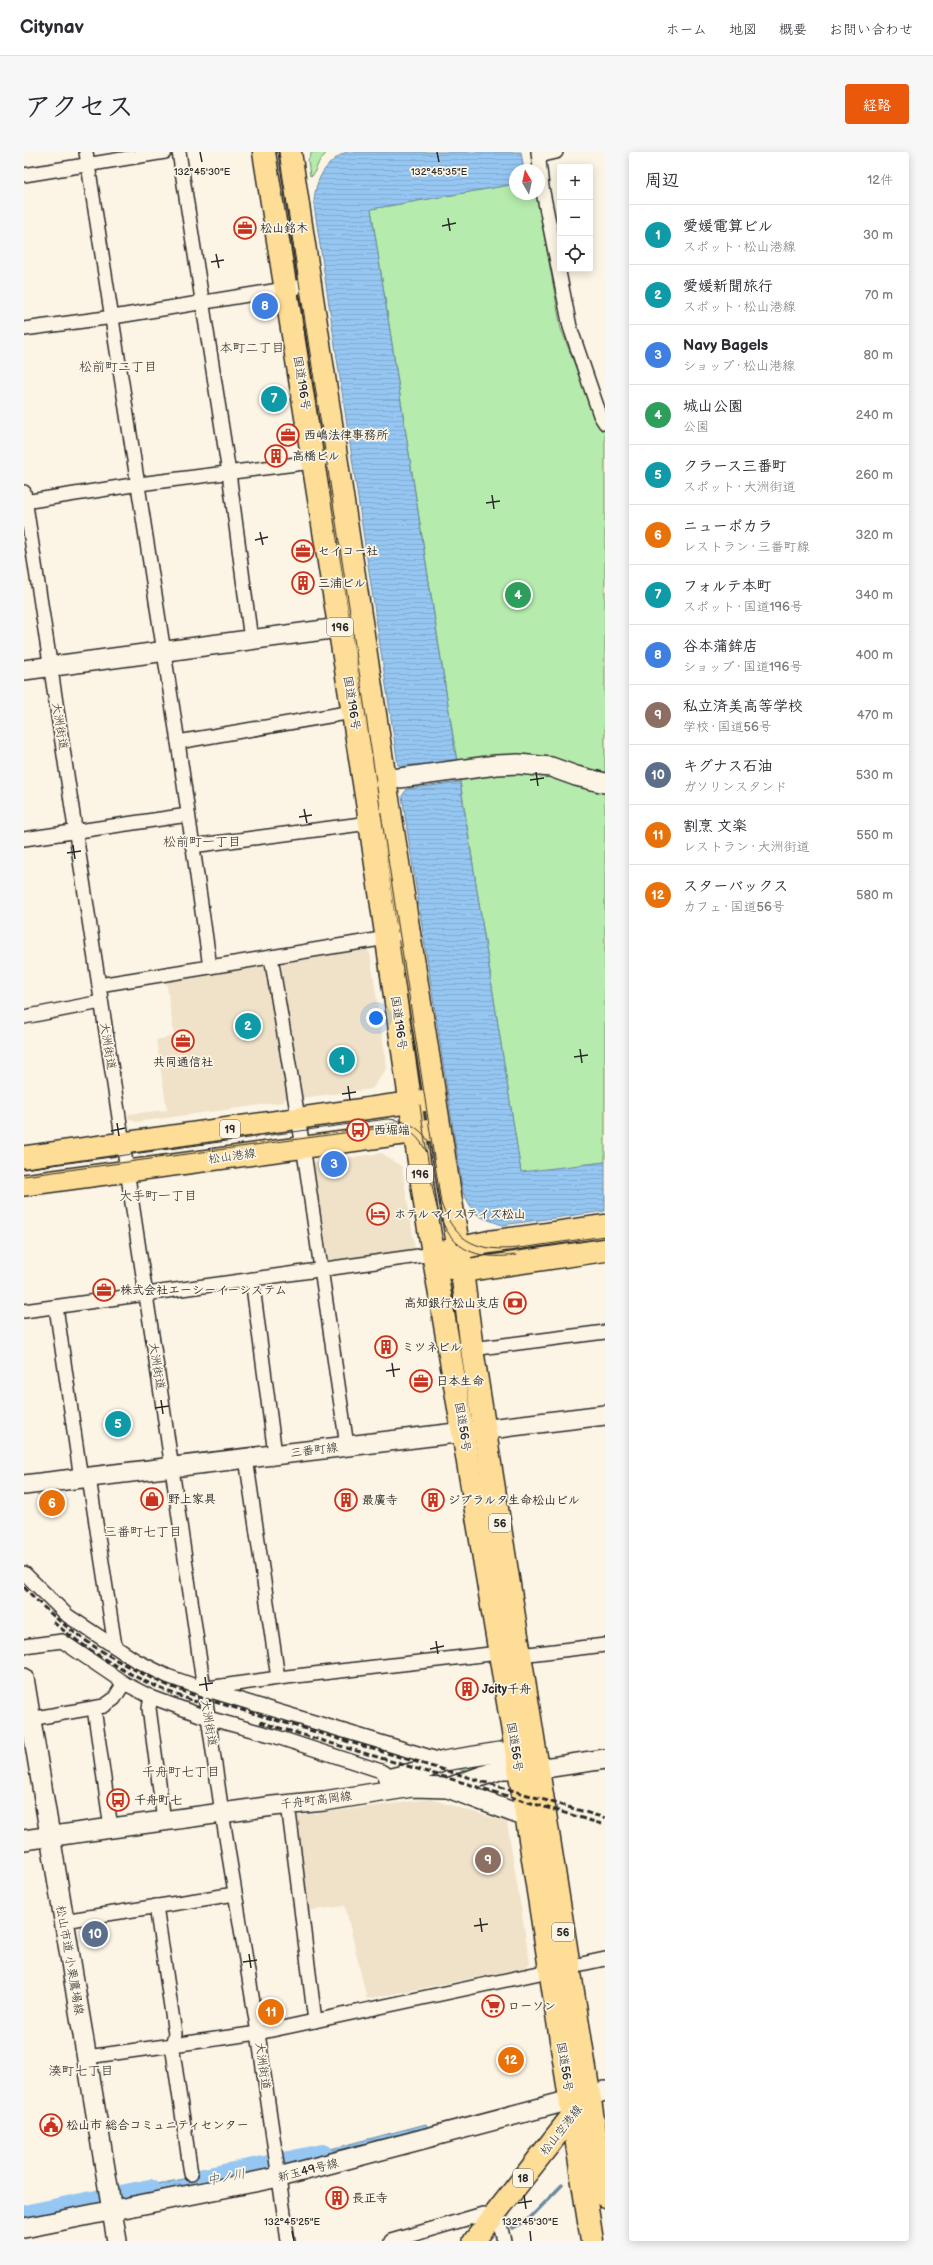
<!DOCTYPE html>
<html lang="ja">
<head>
<meta charset="utf-8">
<style>
	body { margin:0; font-family:"Balsamiq Sans","Klee One",sans-serif; background:#f7f7f7; color:#2b2b33 }
	.controls { position:absolute; right:12px; top:12px; display:grid; overflow:hidden; border-radius:4px; box-shadow:0 2px 10px #0003 }
	.controls button { width:36px; height:36px; display:grid; place-items:center; padding:0; border:0; border-bottom:1px solid #e1e1e2; background:#fff; color:#2b2b33; font:20px sans-serif }
	.compass { position:absolute; left:485px; top:12px; width:36px; height:36px; border-radius:50%; background:#fff; box-shadow:0 2px 10px #0003; rotate:351deg }
	.you { position:absolute; left:352px; top:866px; width:14px; height:14px; margin:-10px; border:3px solid #fff; border-radius:50%; background:#1a73e8; box-shadow:0 0 0 6px #1a73e833 }
	.badge { display:grid; place-items:center; width:26px; height:26px; border-radius:50%; background:#ea580c; color:#fff; font-size:13px; font-weight:700 }
	.pin { position:absolute; translate:-50% -50%; border:2px solid #fff; box-shadow:0 1px 4px #0006 }
	.list { margin:0; padding:0; list-style:none }
	h2 { display:flex; justify-content:space-between; align-items:center; height:52px; margin:0; padding:0 16px; font-size:17px }
	h2 small { font-size:13px; font-weight:400; color:#7c7c81 }
	.list li { display:grid; grid-template-columns:26px 1fr auto; gap:12px; align-items:center; box-sizing:border-box; height:60px; padding:0 16px; border-top:1px solid #e1e1e2 }
	.list b { display:block; font-size:15px; white-space:nowrap }
	.list p { margin:0; font-size:13px; white-space:nowrap; color:#7c7c81 }
	.list em { font-size:13px; font-style:normal; color:#7c7c81 }
	.icon { flex:none; width:22px; height:22px; fill:none; stroke:currentColor; stroke-width:2; stroke-linecap:round; stroke-linejoin:round }
	.map { position:relative; flex:none; width:581px; height:2089px; overflow:hidden; border-radius:4px }
	header { display:flex; align-items:center; gap:24px; box-sizing:border-box; height:56px; padding:0 20px; background:#fff; border-bottom:1px solid #e1e1e2 }
	header strong { font-size:19px }
	nav { display:flex; gap:22px; margin-inline-start:auto; font-size:14px }
	.intro { display:flex; align-items:center; justify-content:space-between; box-sizing:border-box; height:96px; padding:0 24px }
	h1 { margin:0; font-size:28px }
	.button { padding:10px 18px; border-radius:4px; background:#ea580c; color:#fff; font-size:14px; font-weight:700 }
	main { display:flex; gap:24px; padding:0 24px }
	aside { flex:1; background:#fff; border-radius:4px; box-shadow:0 2px 10px #0003 }
	.map>svg:first-child { display:block }
	.built { fill:#efe2c9 }
	.green { fill:#b5ebac; stroke:#708b6c }
	.water { fill:url(#water-rules); stroke:#6b89a2 }
	.lines { fill:none; stroke-linecap:round; stroke-linejoin:round }
	.stream { stroke:#6b89a2; stroke-width:3.5 }
	.river { stroke:#96c7f2; stroke-width:22 }
	.street-casing { stroke:#2b2b2b; stroke-width:16 }
	.secondary-casing { stroke:#2b2b2b; stroke-width:22 }
	.primary-casing { stroke:#2b2b2b; stroke-width:24 }
	.highway-casing { stroke:#2b2b2b; stroke-width:25 }
	.street { stroke:#fcf5e5; stroke-width:13 }
	.secondary { stroke:#fcf5e5; stroke-width:19 }
	.primary { stroke:#fedd96; stroke-width:21 }
	.highway { stroke:#fedd96; stroke-width:22 }
	.tram { stroke:#2b2b2b; stroke-width:1 }
	.rail { stroke:#2b2b2b; stroke-width:3; stroke-dasharray:6 3; stroke-linecap:butt }
	.ticks { fill:none; stroke:#2b2b2b; stroke-width:1.5 }
	.labels { text-anchor:middle; stroke-width:3.5; stroke-linejoin:round; paint-order:stroke }
	.shield { fill:#fcf5e5; stroke:#6a6863; stroke-width:1 }
	.shield-label { font-size:11px; font-weight:bold; fill:#2b2b2b }
	.poi-label { font-size:12px; font-weight:bold; fill:#2b2b2b; stroke:#fcf5e5; text-anchor:start }
	.street-label { font-size:12px; fill:#2b2b2b; stroke:#fcf5e5 }
	.neighbourhood-label { font-size:13px; fill:#2b2b2b; stroke:#fcf5e5 }
	.water-label { font-size:13px; font-style:italic; fill:#4b5a67; stroke:#fcf5e5 }
	.ticks-label { font-size:10px; text-anchor:middle; fill:#2b2b2b; stroke:#fcf5e5; stroke-width:3.5; stroke-linejoin:round; paint-order:stroke }
</style>
</head>
<body>
<header>
<strong>Citynav</strong>
<nav><a>ホーム</a><a>地図</a><a>概要</a><a>お問い合わせ</a></nav>
</header>
<div class="intro"><h1>アクセス</h1><a class="button">経路</a></div>
<main>
<div class="map">
<svg width="581" height="2089" viewBox="0 0 581 2089">
	<defs>
		<pattern id="water-rules" width="6" height="5" patternUnits="userSpaceOnUse"><rect width="6" height="5" fill="#96c7f2"/><path d="M0 2.5h6" fill="none" stroke="#81abd0"/></pattern>
	</defs>
	<rect width="100%" height="100%" fill="#fcf5e5"/>
	<filter id="ink" filterUnits="userSpaceOnUse"><feTurbulence type="fractalNoise" baseFrequency=".025" numOctaves="2"/><feDisplacementMap in="SourceGraphic" scale="8" xChannelSelector="R" yChannelSelector="G"/><feConvolveMatrix kernelMatrix="1 2 1 2 8 2 1 2 1" color-interpolation-filters="sRGB"/></filter>
	<g filter="url(#ink)">
		<g class="built">
			<polygon points="342,797 346,801 363,916 348,937 277,946 257,815 261,809"/>
			<polygon points="240,812 244,815 263,944 259,950 112,970 104,966 104,962 143,958 132,888 150,884 142,828"/>
			<polygon points="358,1001 378,1015 391,1096 388,1099 306,1111 302,1108 287,1013 291,1010"/>
			<polygon points="406,1647 483,1670 506,1811 501,1816 343,1847 321,1754 282,1759 270,1670 274,1664"/>
		</g>
		<g class="green">
			<polygon points="288,0 303,0 295,10 289,23 286,24 284,8"/>
			<polygon points="491,32 491,42 513,42 537,177 575,275 581,274 581,1010 497,1021 347,57"/>
			<polygon points="427,1145 429,1145 447,1258 444,1258"/>
			<polygon points="468,1609 469,1611 446,1621 429,1615"/>
		</g>
		<g class="water">
			<path d="M 322,0 L 497,0 L 500,18 L 491,18 L 491,32 L 347,57 L 433,611 L 380,618 L 374,613 L 290,53 C 290,30 300,11 322,0 Z"/>
			<polygon points="436,630 497,1020 581,1010 581,1059 478,1073 457,1065 450,1060 439,1041 378,644 383,637"/>
			<polygon points="402,1972 404,1979 270,2014 268,2007"/>
			<polygon points="240,2012 241,2019 209,2026 207,2018"/>
			<polygon points="198,2020 199,2028 97,2047 95,2039"/>
			<polygon points="74,2044 75,2052 0,2069 0,2060"/>
		</g>
		<g class="lines">
			<polyline class="stream" points="488,2076 506,2066 538,2033"/>
			<g class="river">
				<polyline points="170,2029 299,2003"/>
				<polyline points="0,2064 126,2038"/>
			</g>
			<g class="street-casing">
				<g id="street">
					<polyline points="62,0 154,590"/>
					<polyline points="155,0 205,321 227,488"/>
					<polyline points="514,0 518,35 546,175 576,263 581,271"/>
					<polyline points="515,4 532,0"/>
					<polyline points="0,23 141,0"/>
					<polyline points="0,177 89,165 285,133"/>
					<polyline points="0,340 139,1255 198,1661 234,1881 264,2089"/>
					<polyline points="0,350 115,332 296,309"/>
					<polyline points="0,687 164,663"/>
					<polyline points="168,694 353,670"/>
					<polyline points="247,805 281,1007 323,1294"/>
					<polyline points="186,815 154,590 334,559"/>
					<polyline points="75,833 369,785"/>
					<polyline points="0,865 77,850"/>
					<polyline points="228,1127 251,1302"/>
					<polyline points="32,1155 57,1327"/>
					<polyline points="0,1159 409,1102"/>
					<polyline points="448,1197 581,1180"/>
					<polyline points="222,1306 254,1526"/>
					<polyline points="65,1326 91,1494"/>
					<polyline points="0,1421 44,1464 111,1508 143,1524 180,1537 420,1609"/>
					<polyline points="0,1494 38,1489 100,1531 127,1545 184,1566 250,1584 357,1619 369,1627 371,1630"/>
					<polyline points="184,1536 254,1526 475,1501 496,1503 581,1493"/>
					<polyline points="127,1545 125,1556 140,1669"/>
					<polyline points="70,1556 87,1676"/>
					<polyline points="0,1568 80,1554 90,1547 100,1531"/>
					<polyline points="264,1652 291,1869"/>
					<polyline points="132,1754 151,1882 148,1893 167,2022"/>
					<polyline points="39,1769 211,1742"/>
					<polyline points="63,1905 234,1881 581,1807"/>
					<polyline points="367,2089 459,2062 470,2063 476,2073 480,2089"/>
				</g>
			</g>
			<g class="secondary-casing">
				<g id="secondary">
					<polyline points="0,518 330,474"/>
					<polyline points="346,630 472,613 494,612 527,615 552,624 581,631"/>
					<polyline points="0,1333 581,1263"/>
					<polyline points="0,1526 93,2089"/>
					<polyline points="364,1627 399,1618 420,1609 476,1600 508,1602"/>
					<polyline points="424,1636 502,1665"/>
					<polyline points="0,1688 249,1654 300,1649 388,1635 424,1636 478,1617 514,1617 581,1607"/>
					<polyline points="0,2076 255,2025 581,1939"/>
				</g>
			</g>
			<g class="primary-casing">
				<g id="primary">
					<polyline points="0,1005 411,947"/>
					<polyline points="0,1033 416,977"/>
					<polyline points="450,2089 557,1952"/>
				</g>
			</g>
			<g class="highway-casing">
				<g id="highway">
					<polyline points="240,0 343,650 403,1065 495,1616 568,2089"/>
					<polyline points="266,0 361,628 438,1119 448,1197 581,2044"/>
					<polyline points="418,1100 465,1090 581,1074"/>
					<polyline points="424,1115 438,1119 581,1098"/>
				</g>
			</g>
			<use href="#street" class="street"/>
			<use href="#secondary" class="secondary"/>
			<use href="#primary" class="primary"/>
			<use href="#highway" class="highway"/>
			<g class="tram">
				<path d="M 255,0 L 417,1051 C 435,1103 471,1100 517,1093 C 538,1090 560,1087 581,1084"/>
				<path d="M 396,953 C 399,976 402,998 406,1020 C 414,1075 427,1112 492,1103"/>
				<path d="M 0,1017 L 363,967 C 382,968 397,975 406,992"/>
				<path d="M 0,1024 L 364,975 C 383,974 394,983 402,999"/>
			</g>
			<g class="rail">
				<path d="M 0,1435 C 35,1474 83,1506 130,1527 C 146,1535 164,1541 181,1547 L 581,1666"/>
				<path d="M 29,1470 C 73,1506 120,1533 173,1550"/>
				<polyline points="236,1570 581,1673"/>
			</g>
		</g>
	</g>
	<path class="ticks" d="M 176,0 L 178,10M 413,0 L 415,10M 424,66 L 426,79M 418,74 L 432,71M 192,102 L 195,116M 187,110 L 200,108M 468,343 L 470,357M 462,351 L 476,349M 236,380 L 239,393M 231,388 L 244,385M 512,620 L 514,634M 506,628 L 520,626M 280,657 L 283,671M 275,665 L 288,663M 49,693 L 51,707M 43,701 L 57,699M 556,897 L 558,911M 550,905 L 564,903M 324,934 L 326,948M 318,942 L 332,940M 93,971 L 95,984M 87,979 L 101,976M 368,1211 L 370,1225M 362,1219 L 376,1217M 137,1248 L 139,1262M 131,1256 L 145,1254M 412,1489 L 414,1502M 406,1497 L 420,1494M 181,1525 L 183,1539M 175,1533 L 189,1531M 456,1766 L 458,1780M 450,1774 L 464,1772M 225,1802 L 227,1816M 219,1810 L 233,1808M 500,2043 L 502,2057M 494,2051 L 508,2049M 268,2079 L 270,2089M 506,2079 L 507,2089"/>
	<defs>
		<g id="office-ring" transform="scale(1.15)"><circle r="9.5" fill="#fcf5e5" stroke="#c8321e" stroke-width="1.5"/><path d="M-6-3h4V-5.5h4V-3h4V5H-6ZM-1-4.5V-3h2v-1.5ZM-6 0V1H6V0Z" fill="#c8321e"/></g>
		<g id="building-ring" transform="scale(1.15)"><circle r="9.5" fill="#fcf5e5" stroke="#c8321e" stroke-width="1.5"/><path d="M-4-6H4V6H1V3H-1V6H-4ZM-2.5-4.3h1.7v1.8h-1.7ZM.8-4.3h1.7v1.8H.8ZM-2.5-1h1.7V.8h-1.7ZM.8-1h1.7V.8H.8Z" fill="#c8321e"/></g>
		<g id="bus-ring" transform="scale(1.15)"><circle r="9.5" fill="#fcf5e5" stroke="#c8321e" stroke-width="1.5"/><path d="M-5-6H5V4H4V6H2V4H-2V6H-4V4H-5ZM-3.5-4V0h7V-4ZM-3.5 1.2v1.5H-2V1.2ZM2 1.2v1.5H3.5V1.2Z" fill="#c8321e"/></g>
		<g id="hotel-ring" transform="scale(1.15)"><circle r="9.5" fill="#fcf5e5" stroke="#c8321e" stroke-width="1.5"/><path d="M-6-4.5h1.5V1H6V5H4.5V3h-9V5H-6ZM-4 0a1.8 1.8 0 1 1 3.6 0ZM.5 0V-2.5h3Q6-2.5 6 0Z" fill="#c8321e"/></g>
		<g id="bank-ring" transform="scale(1.15)"><circle r="9.5" fill="#fcf5e5" stroke="#c8321e" stroke-width="1.5"/><path d="M-6-4H6V4H-6ZM0-2.3a2.3 2.3 0 1 0 0 4.6a2.3 2.3 0 1 0 0-4.6Z" fill="#c8321e"/></g>
		<g id="shop-ring" transform="scale(1.15)"><circle r="9.5" fill="#fcf5e5" stroke="#c8321e" stroke-width="1.5"/><path d="M-5-2.5h2.3a2.7 3.5 0 0 1 5.4 0H5L5.5 6h-11ZM-1.5-2.5h3a1.5 2.3 0 0 0-3 0Z" fill="#c8321e"/></g>
		<g id="supermarket-ring" transform="scale(1.15)"><circle r="9.5" fill="#fcf5e5" stroke="#c8321e" stroke-width="1.5"/><path d="M-6-5.5h2.5l.6 2H6L4.5 2H-2.5L-4.4-4H-6ZM-1.5 3.2a1.3 1.3 0 1 0 .1 0ZM3 3.2a1.3 1.3 0 1 0 .1 0Z" fill="#c8321e"/></g>
		<g id="civic-ring" transform="scale(1.15)"><circle r="9.5" fill="#fcf5e5" stroke="#c8321e" stroke-width="1.5"/><path d="M-.6-6.5H3V-4.5H.6V-3L4-1V1h2V6H-6V1h2V-1L-.6-3ZM-1.2 2.5V6h2.4V2.5Z" fill="#c8321e"/></g>
	</defs>
	<g fill-rule="evenodd">
		<use href="#office-ring" x="221" y="76"/>
		<use href="#office-ring" x="264" y="283"/>
		<use href="#building-ring" x="252" y="304"/>
		<use href="#office-ring" x="279" y="399"/>
		<use href="#building-ring" x="279" y="431"/>
		<use href="#office-ring" x="159" y="889"/>
		<use href="#bus-ring" x="334" y="978"/>
		<use href="#hotel-ring" x="354" y="1062"/>
		<use href="#office-ring" x="80" y="1138"/>
		<use href="#bank-ring" x="491" y="1151"/>
		<use href="#building-ring" x="362" y="1195"/>
		<use href="#office-ring" x="397" y="1229"/>
		<use href="#shop-ring" x="128" y="1347"/>
		<use href="#building-ring" x="322" y="1348"/>
		<use href="#building-ring" x="409" y="1348"/>
		<use href="#building-ring" x="443" y="1537"/>
		<use href="#bus-ring" x="94" y="1648"/>
		<use href="#supermarket-ring" x="469" y="1854"/>
		<use href="#civic-ring" x="27" y="1973"/>
		<use href="#building-ring" x="313" y="2046"/>
	</g>
	<g class="labels">
		<g class="shield">
			<rect x="303" y="466" width="26" height="18" rx="3"/>
			<rect x="196" y="968" width="20" height="18" rx="3"/>
			<rect x="383" y="1013" width="26" height="18" rx="3"/>
			<rect x="465" y="1362" width="22" height="18" rx="3"/>
			<rect x="528" y="1771" width="22" height="18" rx="3"/>
			<rect x="489" y="2017" width="20" height="18" rx="3"/>
		</g>
		<g class="shield-label">
			<text x="316" y="479">196</text>
			<text x="206" y="981">19</text>
			<text x="396" y="1026">196</text>
			<text x="476" y="1375">56</text>
			<text x="539" y="1784">56</text>
			<text x="499" y="2030">18</text>
		</g>
		<g class="poi-label">
			<text x="236" y="80">松山銘木</text>
			<text x="280" y="287">西嶋法律事務所</text>
			<text x="268" y="308">高橋ビル</text>
			<text x="294" y="403">セイコー社</text>
			<text x="294" y="435">三浦ビル</text>
			<text x="159" y="914" text-anchor="middle">共同通信社</text>
			<text x="350" y="982">西堀端</text>
			<text x="370" y="1066">ホテルマイステイズ松山</text>
			<text x="96" y="1142">株式会社エーシーイーシステム</text>
			<text x="476" y="1155" text-anchor="end">高知銀行松山支店</text>
			<text x="378" y="1199">ミツネビル</text>
			<text x="412" y="1233">日本生命</text>
			<text x="144" y="1351">野上家具</text>
			<text x="338" y="1352">最廣寺</text>
			<text x="424" y="1352">ジブラルタ生命松山ビル</text>
			<text x="458" y="1541">Jcity千舟</text>
			<text x="110" y="1652">千舟町七</text>
			<text x="484" y="1858">ローソン</text>
			<text x="42" y="1977">松山市 総合コミュニティセンター</text>
			<text x="328" y="2050">長正寺</text>
		</g>
		<g class="street-label">
			<text transform="translate(278 231) rotate(81)" y="4">国道196号</text>
			<text transform="translate(328 551) rotate(81)" y="4">国道196号</text>
			<text transform="translate(36 574) rotate(81)" y="4">大洲街道</text>
			<text transform="translate(375 871) rotate(82)" y="4">国道196号</text>
			<text transform="translate(84 894) rotate(81)" y="4">大洲街道</text>
			<text transform="translate(208 1004) rotate(-8)" y="4">松山港線</text>
			<text transform="translate(133 1214) rotate(81)" y="4">大洲街道</text>
			<text transform="translate(439 1275) rotate(81)" y="4">国道56号</text>
			<text transform="translate(290 1298) rotate(-7)" y="4">三番町線</text>
			<text transform="translate(185 1571) rotate(81)" y="4">大洲街道</text>
			<text transform="translate(491 1595) rotate(81)" y="4">国道56号</text>
			<text transform="translate(292 1648) rotate(-7)" y="4">千舟町高岡線</text>
			<text transform="translate(46 1808) rotate(80)" y="4">松山市道 小栗鷹場線</text>
			<text transform="translate(239 1914) rotate(82)" y="4">大洲街道</text>
			<text transform="translate(541 1915) rotate(81)" y="4">国道56号</text>
			<text transform="translate(537 1978) rotate(-52)" y="4">松山空港線</text>
			<text transform="translate(284 2018) rotate(-14)" y="4">新玉49号線</text>
		</g>
		<g class="neighbourhood-label">
			<text x="228" y="200">本町二丁目</text>
			<text x="94" y="219">松前町二丁目</text>
			<text x="178" y="694">松前町一丁目</text>
			<text x="134" y="1048">大手町一丁目</text>
			<text x="119" y="1384">三番町七丁目</text>
			<text x="157" y="1624">千舟町七丁目</text>
			<text x="57" y="1923">湊町七丁目</text>
		</g>
		<g class="water-label">
			<text transform="translate(202 2024) rotate(-11)" y="5">中ノ川</text>
		</g>
	</g>
	<g class="ticks-label">
		<text x="178" y="23">132°45'30"E</text>
		<text x="415" y="23">132°45'35"E</text>
		<text x="268" y="2073">132°45'25"E</text>
		<text x="506" y="2073">132°45'30"E</text>
	</g>
</svg>
<div class="controls">
<button>+</button>
<button>−</button>
<button><svg class="icon" aria-label="locate" viewBox="0 0 24 24"><circle cx="12" cy="12" r="6"/><path d="M12 2v4M12 18v4M2 12h4M18 12h4"/></svg></button>
</div>
<svg class="compass" viewBox="-18 -18 36 36"><path d="M0-13l5 13h-10z" fill="#e53935"/><path d="M0 13l5-13h-10z" fill="#7c7c81"/></svg>
<div class="you"></div>
<div class="pin badge" style="left:318px;top:908px;background:#0f9aa8">1</div>
<div class="pin badge" style="left:224px;top:874px;background:#0f9aa8">2</div>
<div class="pin badge" style="left:310px;top:1012px;background:#3f7fe0">3</div>
<div class="pin badge" style="left:494px;top:443px;background:#2e9e5b">4</div>
<div class="pin badge" style="left:94px;top:1272px;background:#0f9aa8">5</div>
<div class="pin badge" style="left:28px;top:1351px;background:#e8710a">6</div>
<div class="pin badge" style="left:250px;top:247px;background:#0f9aa8">7</div>
<div class="pin badge" style="left:241px;top:154px;background:#3f7fe0">8</div>
<div class="pin badge" style="left:464px;top:1708px;background:#8d6e63">9</div>
<div class="pin badge" style="left:71px;top:1782px;background:#5c6f8a">10</div>
<div class="pin badge" style="left:247px;top:1860px;background:#e8710a">11</div>
<div class="pin badge" style="left:487px;top:1908px;background:#e8710a">12</div>
</div>
<aside>
<h2>周辺<small>12件</small></h2>
<ul class="list">
<li><span class="badge" style="background:#0f9aa8">1</span><div><b>愛媛電算ビル</b><p>スポット · 松山港線</p></div><em>30 m</em></li>
<li><span class="badge" style="background:#0f9aa8">2</span><div><b>愛媛新聞旅行</b><p>スポット · 松山港線</p></div><em>70 m</em></li>
<li><span class="badge" style="background:#3f7fe0">3</span><div><b>Navy Bagels</b><p>ショップ · 松山港線</p></div><em>80 m</em></li>
<li><span class="badge" style="background:#2e9e5b">4</span><div><b>城山公園</b><p>公園</p></div><em>240 m</em></li>
<li><span class="badge" style="background:#0f9aa8">5</span><div><b>クラース三番町</b><p>スポット · 大洲街道</p></div><em>260 m</em></li>
<li><span class="badge" style="background:#e8710a">6</span><div><b>ニューポカラ</b><p>レストラン · 三番町線</p></div><em>320 m</em></li>
<li><span class="badge" style="background:#0f9aa8">7</span><div><b>フォルテ本町</b><p>スポット · 国道196号</p></div><em>340 m</em></li>
<li><span class="badge" style="background:#3f7fe0">8</span><div><b>谷本蒲鉾店</b><p>ショップ · 国道196号</p></div><em>400 m</em></li>
<li><span class="badge" style="background:#8d6e63">9</span><div><b>私立済美高等学校</b><p>学校 · 国道56号</p></div><em>470 m</em></li>
<li><span class="badge" style="background:#5c6f8a">10</span><div><b>キグナス石油</b><p>ガソリンスタンド</p></div><em>530 m</em></li>
<li><span class="badge" style="background:#e8710a">11</span><div><b>割烹 文楽</b><p>レストラン · 大洲街道</p></div><em>550 m</em></li>
<li><span class="badge" style="background:#e8710a">12</span><div><b>スターバックス</b><p>カフェ · 国道56号</p></div><em>580 m</em></li>
</ul>
</aside>
</main>
</body>
</html>
